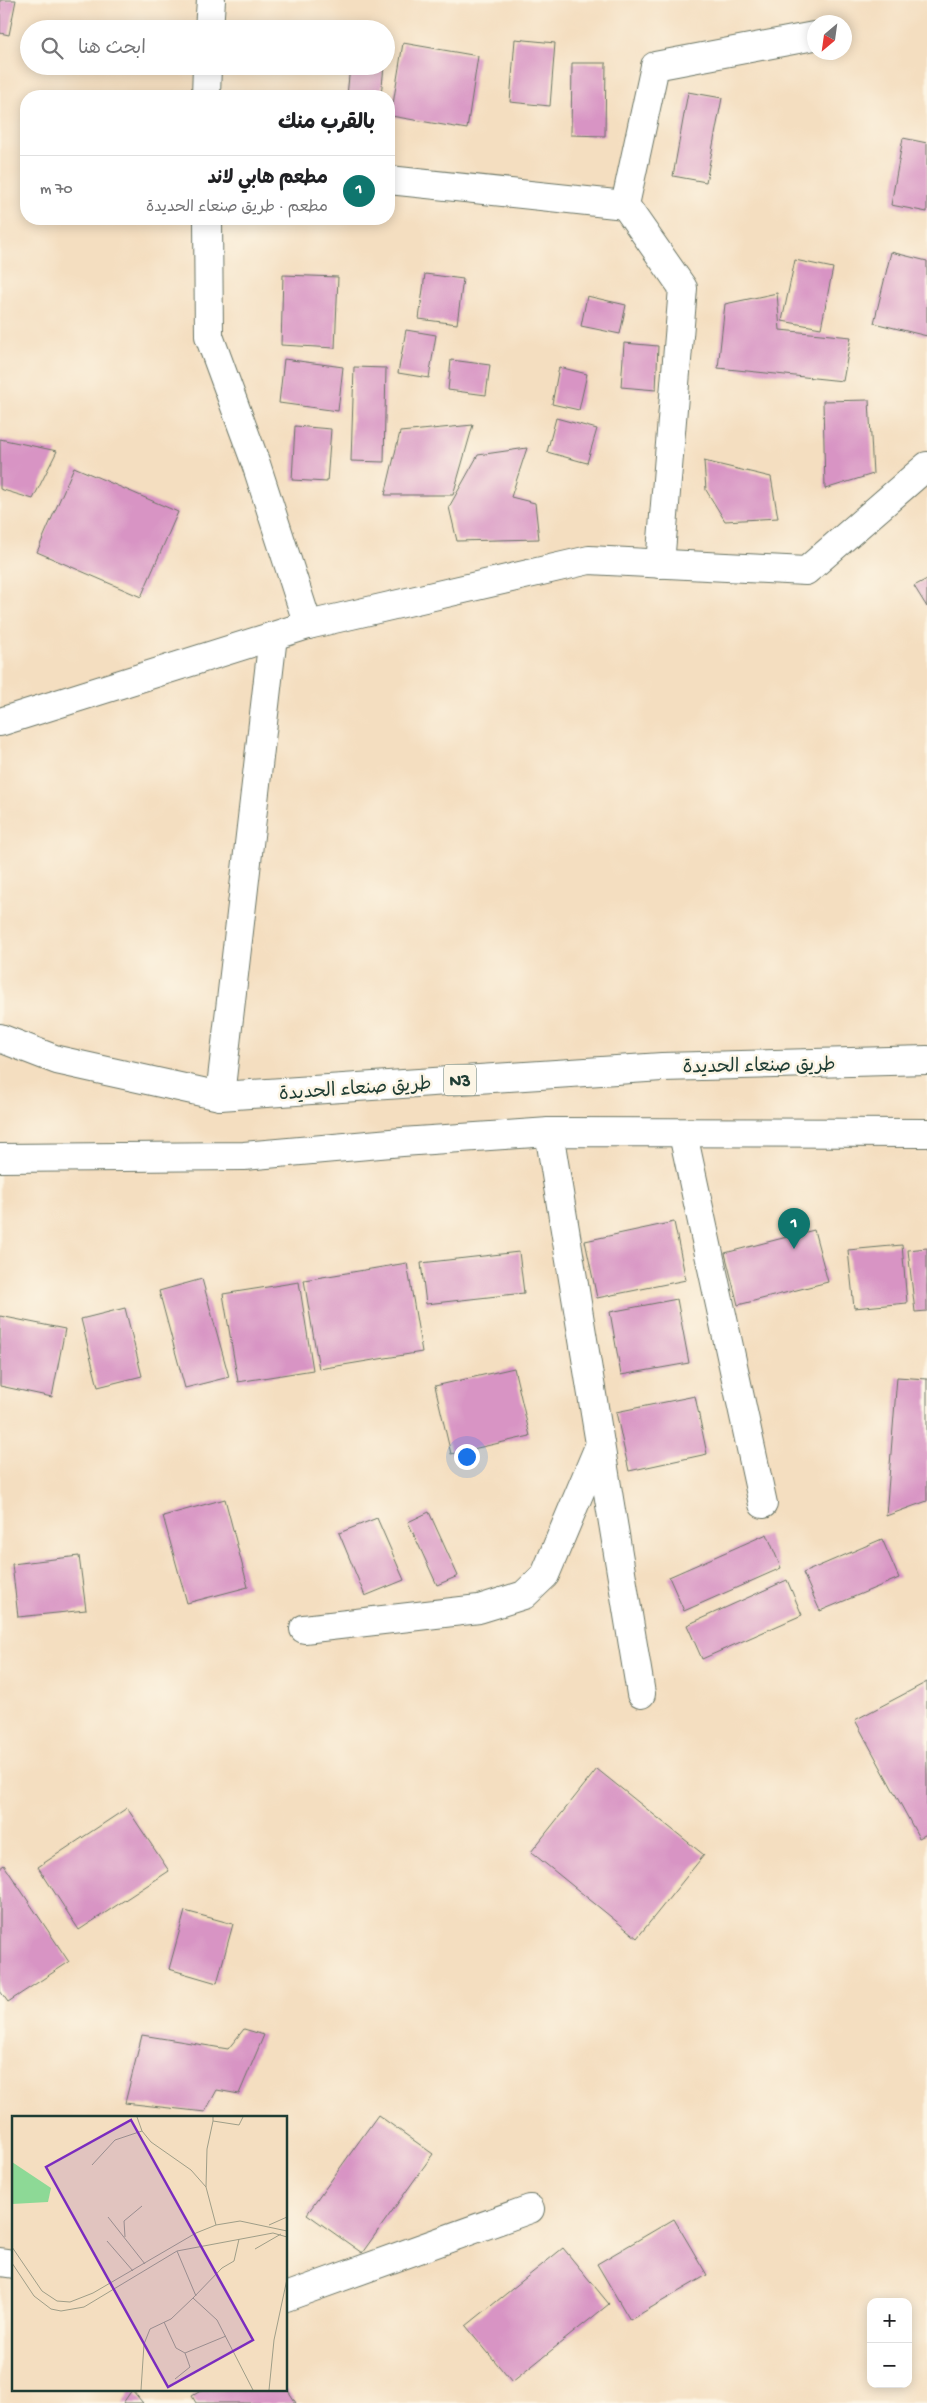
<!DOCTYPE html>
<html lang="ar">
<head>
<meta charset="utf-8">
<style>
	body { margin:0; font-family:"Gochi Hand","Playpen Sans Arabic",sans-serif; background:#f2f2f2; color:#202124; direction:rtl }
	.controls { position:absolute; right:15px; bottom:15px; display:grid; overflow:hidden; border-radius:10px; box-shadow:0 2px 12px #0003 }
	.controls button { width:45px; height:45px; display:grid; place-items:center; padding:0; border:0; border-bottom:1px solid #e0e0e0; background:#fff; color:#202124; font:25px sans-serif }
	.compass { position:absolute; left:807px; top:15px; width:45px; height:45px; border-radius:50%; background:#fff; box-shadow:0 2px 12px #0003; rotate:209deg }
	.you { position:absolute; left:466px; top:1456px; width:18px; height:18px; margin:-12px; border:4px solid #fff; border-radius:50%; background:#1a73e8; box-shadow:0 0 0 8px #1a73e833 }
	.badge { display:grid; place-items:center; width:32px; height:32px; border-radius:50%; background:#0f766e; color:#fff; font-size:16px; font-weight:700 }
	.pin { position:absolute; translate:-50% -41px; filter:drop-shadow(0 1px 2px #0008) }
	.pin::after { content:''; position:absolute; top:26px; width:18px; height:15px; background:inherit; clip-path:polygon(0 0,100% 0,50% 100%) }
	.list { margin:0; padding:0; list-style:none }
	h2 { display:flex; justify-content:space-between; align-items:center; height:65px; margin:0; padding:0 20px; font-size:21px }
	h2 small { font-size:16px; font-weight:400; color:#757577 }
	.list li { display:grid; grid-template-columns:32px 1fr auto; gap:15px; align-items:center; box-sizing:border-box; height:70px; padding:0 20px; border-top:1px solid #e0e0e0 }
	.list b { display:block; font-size:19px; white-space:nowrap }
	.list p { margin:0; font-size:16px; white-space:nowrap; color:#757577 }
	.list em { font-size:16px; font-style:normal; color:#757577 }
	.icon { flex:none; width:28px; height:28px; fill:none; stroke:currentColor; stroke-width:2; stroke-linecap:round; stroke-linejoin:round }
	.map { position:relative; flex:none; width:927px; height:2403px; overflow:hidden; direction:ltr }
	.search { position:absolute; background:#fff; box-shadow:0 2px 12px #0003; left:20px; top:20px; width:375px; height:55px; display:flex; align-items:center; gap:12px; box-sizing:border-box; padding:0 18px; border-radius:28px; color:#757577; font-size:19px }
	.panel { position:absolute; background:#fff; box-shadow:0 2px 12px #0003; left:20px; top:90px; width:375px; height:135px; border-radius:20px; direction:rtl }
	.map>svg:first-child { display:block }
	.building { fill:#d894c4 }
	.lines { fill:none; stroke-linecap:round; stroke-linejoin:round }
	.minor-casing { stroke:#6a7565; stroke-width:30 }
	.major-casing { stroke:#6a7565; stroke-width:30 }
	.minor { stroke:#fff; stroke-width:28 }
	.major { stroke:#fff; stroke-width:28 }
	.labels { text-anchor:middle; stroke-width:5; stroke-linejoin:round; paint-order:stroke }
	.shield { fill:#fcf5e5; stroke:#617469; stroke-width:1 }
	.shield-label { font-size:18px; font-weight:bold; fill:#1f3d34 }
	.street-label { font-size:19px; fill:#1f3d34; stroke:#fcf5e5 }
	.inset-road { fill:none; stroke:#9f9e88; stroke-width:1 }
	.view { fill:#7b2cbf; fill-opacity:0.15; stroke:#7b2cbf; stroke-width:2.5 }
	.inset-edge { fill:none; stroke:#1f3d34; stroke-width:2.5 }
</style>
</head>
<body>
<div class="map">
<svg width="927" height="2403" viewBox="0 0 927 2403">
	<rect width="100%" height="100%" fill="#fcf5e5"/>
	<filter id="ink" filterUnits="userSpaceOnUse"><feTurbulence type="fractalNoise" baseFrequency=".02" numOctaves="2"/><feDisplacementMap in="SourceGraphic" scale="10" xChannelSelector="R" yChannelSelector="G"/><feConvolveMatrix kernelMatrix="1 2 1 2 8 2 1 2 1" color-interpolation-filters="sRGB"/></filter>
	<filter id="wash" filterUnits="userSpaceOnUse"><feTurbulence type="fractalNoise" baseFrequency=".0096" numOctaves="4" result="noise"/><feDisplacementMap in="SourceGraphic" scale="20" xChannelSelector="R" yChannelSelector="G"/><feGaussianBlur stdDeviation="1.12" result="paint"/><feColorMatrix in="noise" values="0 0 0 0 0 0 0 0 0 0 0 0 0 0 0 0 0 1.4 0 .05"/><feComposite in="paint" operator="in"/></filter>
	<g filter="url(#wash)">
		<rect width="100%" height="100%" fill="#f4dec0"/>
		<g id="blocks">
			<g class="building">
				<polygon points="0,0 16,0 9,35 0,33"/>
				<polygon points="515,39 555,43 550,106 510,102"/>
				<polygon points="403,43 478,56 467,129 391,116"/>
				<polygon points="572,63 606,63 605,136 571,135"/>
				<polygon points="350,66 384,66 381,96 347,96"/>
				<polygon points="688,92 722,98 706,182 673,176"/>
				<polygon points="903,138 927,143 927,212 891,205"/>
				<polygon points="891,252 927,261 927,336 874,323"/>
				<polygon points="795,260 833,268 821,328 782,321"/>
				<polygon points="425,274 463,279 457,324 419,319"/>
				<polygon points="283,275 338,277 335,348 281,345"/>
				<polygon points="777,293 780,330 851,337 843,381 718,368 725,304"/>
				<polygon points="587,296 626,305 620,334 581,326"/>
				<polygon points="406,330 436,335 429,378 398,373"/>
				<polygon points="624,343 658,346 656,390 621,387"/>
				<polygon points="284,359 343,367 338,411 279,403"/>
				<polygon points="451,360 490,365 486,395 448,390"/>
				<polygon points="354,367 386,368 384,462 351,461"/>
				<polygon points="559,367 587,374 579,410 552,404"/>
				<polygon points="869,400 873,474 825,489 823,401"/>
				<polygon points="556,418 597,429 587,463 547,452"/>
				<polygon points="473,425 453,495 385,495 400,432"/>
				<polygon points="295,426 331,429 327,482 292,480"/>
				<polygon points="0,439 57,451 33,499 0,489"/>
				<polygon points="527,448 511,497 535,503 539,539 457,541 449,507 478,455"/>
				<polygon points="704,461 771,477 778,518 725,521 706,490"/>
				<polygon points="74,467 178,512 141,597 37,552"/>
				<polygon points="927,579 927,607 914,586"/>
				<polygon points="674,1222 686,1280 597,1298 585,1241"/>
				<polygon points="814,1230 828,1282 738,1305 725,1253"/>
				<polygon points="902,1245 907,1303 854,1308 848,1250"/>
				<polygon points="927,1248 927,1311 915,1312 908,1250"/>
				<polygon points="519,1252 524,1293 426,1304 421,1263"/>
				<polygon points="407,1263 422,1352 319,1369 304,1280"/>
				<polygon points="202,1279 229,1377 185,1388 159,1291"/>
				<polygon points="299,1282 313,1370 238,1382 223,1294"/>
				<polygon points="677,1299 689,1363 621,1375 610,1312"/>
				<polygon points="125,1308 142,1376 98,1387 81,1319"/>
				<polygon points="0,1316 65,1329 52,1397 0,1386"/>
				<polygon points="514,1368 530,1436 451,1454 435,1386"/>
				<polygon points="897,1377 927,1379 927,1501 886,1516"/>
				<polygon points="695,1396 707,1454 629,1471 616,1412"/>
				<polygon points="225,1499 248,1587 187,1603 163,1516"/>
				<polygon points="429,1512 458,1576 437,1585 408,1522"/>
				<polygon points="377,1518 404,1580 365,1596 339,1533"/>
				<polygon points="767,1534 781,1568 684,1611 669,1577"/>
				<polygon points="882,1539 899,1578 820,1611 803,1573"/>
				<polygon points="79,1556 86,1610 18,1617 12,1564"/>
				<polygon points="787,1580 802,1615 702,1659 687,1625"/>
				<polygon points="927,1682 927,1834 919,1838 855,1720"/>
				<polygon points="597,1769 704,1855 637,1938 531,1852"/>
				<polygon points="127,1808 169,1871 79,1930 38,1867"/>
				<polygon points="4,1865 69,1962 8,2002 0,1991 0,1868"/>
				<polygon points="185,1911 233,1924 217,1983 169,1969"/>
				<polygon points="244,2029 264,2035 239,2094 217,2090 205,2112 125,2103 142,2035 228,2049"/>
				<polygon points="378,2115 433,2154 362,2253 307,2214"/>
				<polygon points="674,2219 707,2275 630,2320 597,2264"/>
				<polygon points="563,2248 609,2304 512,2382 466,2326"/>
				<polygon points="204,2389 287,2389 296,2403 196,2403 192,2396"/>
				<polygon points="132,2390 143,2403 123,2403"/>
			</g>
		</g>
	</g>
	<g filter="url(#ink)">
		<use href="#blocks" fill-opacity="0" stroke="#6a7565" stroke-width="1"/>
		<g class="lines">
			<g class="minor-casing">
				<g id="minor">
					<polyline points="209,29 211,0"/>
					<polyline points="206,96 207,66"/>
					<polyline points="389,180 625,205 655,66 814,36"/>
					<polyline points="625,205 683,288 660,564"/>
					<polyline points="308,625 589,560 806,571 927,466"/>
					<polyline points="0,722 308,625 256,464 209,336 208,219"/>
					<polyline points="220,1096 273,636"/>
					<polyline points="549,1132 641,1694"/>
					<polyline points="683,1134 763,1504"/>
					<polyline points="304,1629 479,1609 524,1595 545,1575 600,1444"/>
					<polyline points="0,2262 14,2264"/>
					<polyline points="286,2297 530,2209"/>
				</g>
			</g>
			<g class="major-casing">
				<g id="major">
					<polyline points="0,1038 57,1060 220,1096 662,1067 927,1060"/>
					<polyline points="0,1158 244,1156 402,1142 549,1132 927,1133"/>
				</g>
			</g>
			<use href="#minor" class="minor"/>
			<use href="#major" class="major"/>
		</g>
	</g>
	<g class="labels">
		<rect class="shield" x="444" y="1064.5" width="32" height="31" rx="4"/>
		<g class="shield-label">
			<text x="460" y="1086">N3</text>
		</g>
		<g class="street-label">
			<text transform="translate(759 1064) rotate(-1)" y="7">طريق صنعاء الحديدة</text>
			<text transform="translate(355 1087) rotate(-4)" y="7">طريق صنعاء الحديدة</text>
		</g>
	</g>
	<g transform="translate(12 2116)">
		<rect width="275" height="275" fill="#f4dec0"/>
		<path d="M 0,46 L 39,72 L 36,86 L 0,88 Z" fill="#8dd996"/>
		<path class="inset-road" d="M 125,1 L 130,15 L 139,26 L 179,54 L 194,71 L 204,109M 201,1 L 201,5 L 227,9 L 231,1M 80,49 L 103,24 L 130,15M 194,71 L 195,33 L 201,5M 96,101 L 133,148M 257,109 L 275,101M 113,121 L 112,105 L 130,90M 227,123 L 222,145 L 210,152 L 181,182 L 205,204 L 241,274M 95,125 L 121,155M 0,131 L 30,175 L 45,185 L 58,186 L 81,177 L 184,117 L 204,109 L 228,105 L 275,115M 243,133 L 269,118M 165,135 L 184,180M 0,147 L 22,180 L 39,193 L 49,195 L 72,191 L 165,135 L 261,117 L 275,121M 152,206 L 164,232 L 173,237M 163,263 L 178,251 L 173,237 L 214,220M 129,274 L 132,228 L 138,213 L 159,203 L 181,182M 257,274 L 262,224 L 275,163"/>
		<path class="view" d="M 119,4 L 241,224 L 156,271 L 34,51 Z"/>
		<rect width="275" height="275" class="inset-edge"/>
	</g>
</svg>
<div class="controls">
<button>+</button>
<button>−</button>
</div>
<svg class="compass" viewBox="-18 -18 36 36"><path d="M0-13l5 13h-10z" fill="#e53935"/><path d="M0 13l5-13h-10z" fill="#757577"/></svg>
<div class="you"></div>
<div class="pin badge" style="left:794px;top:1249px">1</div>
<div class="search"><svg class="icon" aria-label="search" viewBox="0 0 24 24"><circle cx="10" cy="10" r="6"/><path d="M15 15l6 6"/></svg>ابحث هنا</div>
<section class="panel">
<h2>بالقرب منك<small></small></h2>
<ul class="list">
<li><span class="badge">1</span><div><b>مطعم هابي لاند</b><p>مطعم · طريق صنعاء الحديدة</p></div><em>70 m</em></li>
</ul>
</section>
</div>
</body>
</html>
